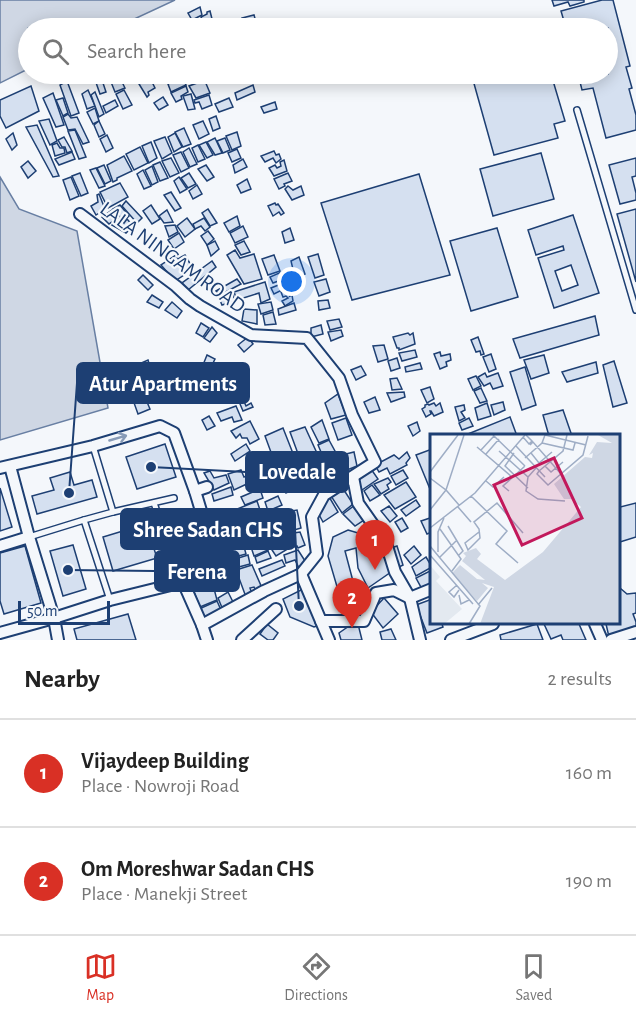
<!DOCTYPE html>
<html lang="en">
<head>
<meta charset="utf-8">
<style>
	body { margin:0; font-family:"Alegreya Sans",sans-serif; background:#f2f2f2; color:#222 }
	.scale { position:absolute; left:18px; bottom:15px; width:92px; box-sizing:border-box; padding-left:6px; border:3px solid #1d3f73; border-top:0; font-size:16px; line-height:21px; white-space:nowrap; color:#1d3f73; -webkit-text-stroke:4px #f4f7fb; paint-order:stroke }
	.you { position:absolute; left:292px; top:282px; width:21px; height:21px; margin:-15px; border:4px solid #fff; border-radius:50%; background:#1a73e8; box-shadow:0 0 0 9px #1a73e833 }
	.badge { display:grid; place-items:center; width:39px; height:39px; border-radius:50%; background:#d93025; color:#fff; font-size:20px; font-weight:700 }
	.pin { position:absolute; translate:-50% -50px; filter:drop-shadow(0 2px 3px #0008) }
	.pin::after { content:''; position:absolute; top:32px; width:21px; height:18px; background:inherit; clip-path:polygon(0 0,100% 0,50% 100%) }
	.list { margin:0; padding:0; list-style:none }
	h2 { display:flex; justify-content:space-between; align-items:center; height:78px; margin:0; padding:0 24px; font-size:26px }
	h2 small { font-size:20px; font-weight:400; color:#767676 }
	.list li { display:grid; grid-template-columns:39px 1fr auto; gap:18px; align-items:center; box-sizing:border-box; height:108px; padding:0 24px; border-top:2px solid #e0e0e0 }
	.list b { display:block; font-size:22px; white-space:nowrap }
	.list p { margin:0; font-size:20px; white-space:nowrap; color:#767676 }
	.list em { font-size:20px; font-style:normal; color:#767676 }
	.icon { flex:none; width:33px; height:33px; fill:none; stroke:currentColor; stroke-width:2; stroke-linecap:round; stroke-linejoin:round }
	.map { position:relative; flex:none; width:636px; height:640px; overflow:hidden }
	.search { position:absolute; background:#fff; box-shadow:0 3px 15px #0003; left:18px; right:18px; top:18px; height:66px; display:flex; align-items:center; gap:15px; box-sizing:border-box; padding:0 21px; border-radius:33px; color:#767676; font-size:22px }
	.sheet { height:294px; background:#fff }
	nav { display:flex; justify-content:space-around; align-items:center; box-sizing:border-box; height:84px; border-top:2px solid #e0e0e0; background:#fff; font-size:16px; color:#767676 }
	nav a { display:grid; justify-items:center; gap:3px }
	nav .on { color:#d93025 }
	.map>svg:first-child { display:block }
	.water { fill:#cfd7e4; stroke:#687fa3; stroke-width:1.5 }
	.building { fill:#d5e0f0; stroke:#1d3f73; stroke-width:1.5; fill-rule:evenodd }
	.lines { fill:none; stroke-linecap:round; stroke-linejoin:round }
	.lane-casing { stroke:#1d3f73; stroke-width:8 }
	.street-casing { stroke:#1d3f73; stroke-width:14 }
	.lane { stroke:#f4f7fb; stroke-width:5 }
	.street { stroke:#f4f7fb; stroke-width:10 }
	.oneway { stroke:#889bb7 }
	.labels { text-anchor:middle; stroke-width:4.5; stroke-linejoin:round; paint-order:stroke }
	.street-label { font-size:21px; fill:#1d3f73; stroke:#f4f7fb }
	.inset-road { fill:none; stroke:#9eadc5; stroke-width:1.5 }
	.view { fill:#c2185b; fill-opacity:0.15; stroke:#c2185b; stroke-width:3 }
	.inset-edge { fill:none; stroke:#1d3f73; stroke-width:3 }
	.leader { fill:none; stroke:#1d3f73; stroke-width:2 }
	.callout-dot { fill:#1d3f73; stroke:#f4f7fb; stroke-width:2 }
	.callout { fill:#1d3f73; stroke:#1d3f73; stroke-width:2 }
	.callout-label { font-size:22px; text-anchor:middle; font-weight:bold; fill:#fff }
</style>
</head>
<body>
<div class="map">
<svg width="636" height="640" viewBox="0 0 636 640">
	<rect width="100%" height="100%" fill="#f4f7fb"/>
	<g class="water">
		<polygon points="0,0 175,0 115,28 28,28 28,69 0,83"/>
		<polygon points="0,177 19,209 77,231 108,408 0,440"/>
	</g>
	<g class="building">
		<polygon points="552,0 584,0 584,2 570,6 568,2 554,6"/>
		<polygon points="602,0 613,0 630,66 626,67 632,88 629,89 636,115 636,130 606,138 593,88 582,90 578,74 608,74 608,28 566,28 561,11"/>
		<polygon points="200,7 202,15 192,20 188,13"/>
		<polygon points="210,11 213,23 206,27 201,17 207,14 207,12"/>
		<polygon points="254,15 256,22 245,26 242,18"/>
		<polygon points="93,74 100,74 106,92 100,94"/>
		<polygon points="202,74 210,93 196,98 189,86 197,83 193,76"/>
		<polygon points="498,74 551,74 565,121 554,124 558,138 494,155 473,80"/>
		<polygon points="182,77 186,85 171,92 168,84"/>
		<polygon points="120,78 125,88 115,92 111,82"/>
		<polygon points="150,78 155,88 148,92 149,95 147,97 139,84"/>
		<polygon points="67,81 79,113 71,116 60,85"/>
		<polygon points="253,85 255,92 237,100 235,93"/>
		<polygon points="31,86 39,111 6,128 0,116 0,100"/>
		<polygon points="186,86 188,92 181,96 182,99 176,102 171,93"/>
		<polygon points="88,90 95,106 87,109 82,94"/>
		<polygon points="124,90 132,105 123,109 116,94"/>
		<polygon points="95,92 104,114 99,117 91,95"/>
		<polygon points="53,93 64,125 56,127 43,98"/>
		<polygon points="191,94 195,109 188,110 183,96"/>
		<polygon points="209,95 212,105 202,109 199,102 195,103 194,100"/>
		<polygon points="163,97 168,105 159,110 154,103"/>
		<polygon points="63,98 68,113 63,116 56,100"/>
		<polygon points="229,98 233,107 219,112 215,104"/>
		<polygon points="115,100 118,106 106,113 103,106"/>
		<polygon points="275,102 277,109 264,113 261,107"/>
		<polygon points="95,108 99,121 93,124 87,112"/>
		<polygon points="68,114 71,118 77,117 89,142 83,144 75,129 68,130 63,117"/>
		<polygon points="216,116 220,128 213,131 209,119"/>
		<polygon points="49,119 57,141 50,145 39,121"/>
		<polygon points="99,121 105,134 99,137 94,125"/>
		<polygon points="203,121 209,134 199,139 193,125"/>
		<polygon points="37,125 59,176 53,177 26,127"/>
		<polygon points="184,128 191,144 183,147 175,132"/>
		<polygon points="75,130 86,157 79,159 68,131"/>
		<polygon points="237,132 241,146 232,150 226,136"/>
		<polygon points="13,133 17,145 12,150 6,139"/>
		<polygon points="175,133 182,147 174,152 168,137"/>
		<polygon points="107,135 113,148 106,152 100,139"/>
		<polygon points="64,137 72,151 67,153 65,147 62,147 58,140"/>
		<polygon points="165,137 172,153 162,159 154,141"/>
		<polygon points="215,138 222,153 215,155 207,142"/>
		<polygon points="225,138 230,150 223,153 217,141"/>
		<polygon points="151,142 157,158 149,163 142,146"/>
		<polygon points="206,142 213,155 207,158 199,145"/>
		<polygon points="57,143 60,148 64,148 65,153 55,156 52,145"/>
		<polygon points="198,145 205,159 198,162 192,148"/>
		<polygon points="140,147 148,163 134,170 126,154"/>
		<polygon points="189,148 197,164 190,167 183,152"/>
		<polygon points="237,149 241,158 232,162 228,153"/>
		<polygon points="274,151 276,155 279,154 281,159 276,163 273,158 265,162 261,156"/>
		<polygon points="72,152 75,159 59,165 55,159"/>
		<polygon points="181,152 189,168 181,172 173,155"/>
		<polygon points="541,153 554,199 493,216 480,169"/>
		<polygon points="124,156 132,171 117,178 117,180 113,182 107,165"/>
		<polygon points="171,158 179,173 170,177 162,161"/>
		<polygon points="636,158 636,176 632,177 636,193 636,200 620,204 609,165"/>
		<polygon points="243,159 247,167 235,173 233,165"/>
		<polygon points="284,160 287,171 274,176 269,168 275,165 277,168 281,166 280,162"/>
		<polygon points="28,161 36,171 28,178 21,167"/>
		<polygon points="160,162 168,178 160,181 153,165"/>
		<polygon points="104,165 111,181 105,184 97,168"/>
		<polygon points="206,165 214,177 207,181 198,169"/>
		<polygon points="152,166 158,182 152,185 145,170"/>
		<polygon points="96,168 105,186 99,188 90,170"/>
		<polygon points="143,170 151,186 144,189 137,174"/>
		<polygon points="80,173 88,193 81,196 72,176"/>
		<polygon points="189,173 196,184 188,188 181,178"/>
		<polygon points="288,173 292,181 284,184 285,186 279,189 274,179"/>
		<polygon points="419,174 450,275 352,300 321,203"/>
		<polygon points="71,177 79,196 70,200 63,180"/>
		<polygon points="179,177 187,189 180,193 174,181"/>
		<polygon points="247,179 251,189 241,193 237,185"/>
		<polygon points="120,183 128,197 108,208 100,192"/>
		<polygon points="197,185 202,194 193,199 189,191"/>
		<polygon points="288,186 293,190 301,186 304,195 292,200 285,189"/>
		<polygon points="171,192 181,208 175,211 164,195"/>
		<polygon points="99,194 105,209 96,215 91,206 98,202 97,195"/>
		<polygon points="126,201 142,218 137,223 122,206"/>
		<polygon points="275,203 276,205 278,204 284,213 281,215 279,212 273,216 268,206"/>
		<polygon points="120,205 129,216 124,221 113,209"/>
		<polygon points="151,205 160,219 152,224 143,211"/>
		<polygon points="208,209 217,223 210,226 202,213"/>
		<polygon points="636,209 636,282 617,214"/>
		<polygon points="112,210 118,217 109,224 102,217"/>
		<polygon points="167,210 173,222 164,223 159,216"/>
		<path d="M 573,215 L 599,293 L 554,308 L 538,258 L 564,250 L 563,246 L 536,255 L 528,230 ZM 571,265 L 578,285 L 562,291 L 555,271 Z"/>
		<polygon points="237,216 240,226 229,232 224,223"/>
		<polygon points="119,218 124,223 127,219 133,226 126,233 112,225"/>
		<polygon points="187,218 195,229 185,237 177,226"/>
		<polygon points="204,218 210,227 205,231 201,226 195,229 193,224"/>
		<polygon points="175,225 178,232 169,237 165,226"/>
		<polygon points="243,226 248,237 235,243 230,233"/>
		<polygon points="290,228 294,240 285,243 282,232"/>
		<polygon points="497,228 518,297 471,311 450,241"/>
		<polygon points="208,231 214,239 207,245 201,236"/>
		<polygon points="179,233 184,242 174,249 168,240"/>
		<polygon points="215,241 219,249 211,256 207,245"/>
		<polygon points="244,241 250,252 241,255 235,245"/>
		<polygon points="235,250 240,258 254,254 262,279 244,284 227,255"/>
		<polygon points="318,254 324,275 315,278 308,257"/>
		<polygon points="176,255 187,273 175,281 161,265"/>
		<polygon points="185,255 192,267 187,272 179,258"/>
		<polygon points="274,255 280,271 268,275 262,259"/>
		<polygon points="299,257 305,274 295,278 291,261"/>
		<polygon points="212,261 216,267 188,290 182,283"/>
		<polygon points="286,270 289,277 273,283 270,277"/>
		<polygon points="143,275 153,285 148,290 138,280"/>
		<polygon points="237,279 241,284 220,295 216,291"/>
		<polygon points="326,279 330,292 319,296 314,282"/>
		<polygon points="265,282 270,299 261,303 259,293 237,300 234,292"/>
		<polygon points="286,282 288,287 274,294 271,288"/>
		<polygon points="289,289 292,293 290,296 292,295 293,301 285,306 282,301 288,298 286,296 283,297 281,292"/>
		<polygon points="232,292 235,301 222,305 219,298"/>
		<polygon points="152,295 163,302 159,308 147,302"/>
		<polygon points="328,300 330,308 319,310 318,301"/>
		<polygon points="172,302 182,311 177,318 165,310"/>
		<polygon points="271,302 273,310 261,314 258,304"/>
		<polygon points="294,303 296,310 279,315 278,309"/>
		<polygon points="244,309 257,310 257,324 242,321"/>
		<polygon points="273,312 276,324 265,325 263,315"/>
		<polygon points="595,316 599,335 520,358 513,339"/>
		<polygon points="339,319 342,327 330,330 327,321"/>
		<polygon points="201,323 209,328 203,337 196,333"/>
		<polygon points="321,325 323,334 311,337 311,328"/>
		<polygon points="212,327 217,333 210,342 204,338"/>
		<polygon points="341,330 343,336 331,341 328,332"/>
		<polygon points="408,333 410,335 413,333 415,344 399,350 399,348 397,348 393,337"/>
		<polygon points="248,337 253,344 244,352 238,345"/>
		<polygon points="478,337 484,354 481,355 480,351 476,352 471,340"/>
		<polygon points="384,345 388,359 378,362 373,346"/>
		<polygon points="415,350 417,357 402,361 399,353"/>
		<polygon points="440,352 441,356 450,354 451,360 446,362 447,366 440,369 434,354"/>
		<polygon points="491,354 496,369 489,372 483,357"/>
		<polygon points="207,355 215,359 210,369 203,365"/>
		<polygon points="544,355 549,373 531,379 524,360"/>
		<polygon points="397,358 400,368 391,371 388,361"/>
		<polygon points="148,360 151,371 141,375 137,365"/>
		<polygon points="614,361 627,403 613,407 603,365"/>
		<polygon points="596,362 598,373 567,382 562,372"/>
		<polygon points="420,363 422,369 406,372 405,367"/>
		<polygon points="361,366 366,375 356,380 351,370"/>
		<polygon points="525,367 536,405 522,410 510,372"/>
		<polygon points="485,373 487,377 498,373 503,386 493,389 490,383 484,386 478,377"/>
		<polygon points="476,376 481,386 473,390 468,379"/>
		<polygon points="397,378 402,389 392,390 390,379"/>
		<polygon points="430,387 434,399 427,403 421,390"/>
		<polygon points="244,388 247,393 242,397 246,406 251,403 253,407 243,411 235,392"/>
		<polygon points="481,388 487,401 480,403 474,391"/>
		<polygon points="404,392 405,397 391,402 387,393"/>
		<polygon points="338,394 346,415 331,419 325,403"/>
		<polygon points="144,395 150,409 138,414 133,400"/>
		<polygon points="375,397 380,410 369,413 364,402"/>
		<polygon points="503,402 505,410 494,415 491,405"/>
		<polygon points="434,403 436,406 440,403 443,412 434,416 431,411 430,411 431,414 426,417 422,409 425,407 425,405 428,404 429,405"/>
		<polygon points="487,403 491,416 478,420 475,408"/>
		<polygon points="464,405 465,410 461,412 465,418 459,421 455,407"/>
		<polygon points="236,406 242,420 234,422 232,417 221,421 217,413"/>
		<polygon points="563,410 572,436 549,436 543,415"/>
		<polygon points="209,416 215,426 207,430 202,420"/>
		<polygon points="510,417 517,436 503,436 503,435 500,436 463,436"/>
		<polygon points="346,418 352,435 338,440 332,423"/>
		<polygon points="469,418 473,426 462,430 459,423"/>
		<polygon points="322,420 329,439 319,443 311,427"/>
		<polygon points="250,421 259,439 250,444 247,438 242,438 240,434 236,438 231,431"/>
		<polygon points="417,422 420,431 413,436 408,426"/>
		<polygon points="305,427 321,462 304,470 290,432"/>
		<polygon points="283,428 305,484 286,493 265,436"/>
		<polygon points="329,440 336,453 324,459 318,445"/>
		<polygon points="165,444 176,477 137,489 126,457"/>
		<polygon points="246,444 250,451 235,461 231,454"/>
		<polygon points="432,449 432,494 416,455"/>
		<polygon points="354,452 357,466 347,470 342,455"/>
		<polygon points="407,452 410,458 406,463 407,465 390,474 387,468 379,472 375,465 394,455 399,459"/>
		<polygon points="371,469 378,479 362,490 357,479"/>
		<polygon points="241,470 244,477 249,475 251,482 234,490 228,474"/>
		<polygon points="403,470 408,478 396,485 391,476"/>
		<polygon points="210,471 214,478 226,475 229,483 214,490 204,473"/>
		<polygon points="70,472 74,485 92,480 97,497 37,514 32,496 54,490 50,478"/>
		<polygon points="388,478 391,482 387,485 389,489 381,494 374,484"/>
		<polygon points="406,482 416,497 395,509 384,495"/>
		<polygon points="372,485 380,495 370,501 364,491"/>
		<polygon points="231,487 233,495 214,501 212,494"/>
		<polygon points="342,487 353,504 342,513 331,496"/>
		<polygon points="0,488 12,527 0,531"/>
		<polygon points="260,489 263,498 245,505 241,497"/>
		<polygon points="328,495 338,512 323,522 317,511"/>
		<polygon points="278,496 282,505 268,511 265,502"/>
		<polygon points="416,500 420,506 406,516 401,510"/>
		<polygon points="257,501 260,510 238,517 235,510"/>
		<polygon points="636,503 636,537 620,542 620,507"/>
		<polygon points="355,505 367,518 355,526 343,514"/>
		<polygon points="389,506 397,516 390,522 381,511"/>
		<polygon points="193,509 208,559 188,564 174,515"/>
		<polygon points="297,510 301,528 294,530 291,511"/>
		<polygon points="402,518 408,528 401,532 395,522"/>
		<polygon points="430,518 432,524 432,532 427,534 421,521"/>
		<polygon points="146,524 157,558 113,571 103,537"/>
		<polygon points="348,530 375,538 391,572 368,588 358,568 356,548 345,551 358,600 343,607 328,556 333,537"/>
		<polygon points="300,532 305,545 298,548 297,546 295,547 291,539 294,538 294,533"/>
		<polygon points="265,541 268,550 254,556 251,547"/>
		<polygon points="288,541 291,547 276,556 272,550"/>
		<polygon points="243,543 246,554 231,558 227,547"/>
		<polygon points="73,545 86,589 63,596 50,551"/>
		<polygon points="25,546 41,603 4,614 0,601 0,553"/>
		<polygon points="397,546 403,565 397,568 391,548"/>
		<polygon points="414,546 421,555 411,564 404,555"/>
		<polygon points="298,550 307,564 299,568 295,560 286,563 284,555"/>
		<polygon points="268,551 271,558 257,563 255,557"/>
		<polygon points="248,555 250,564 235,568 232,560"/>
		<polygon points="426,557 432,567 416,576 412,567"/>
		<polygon points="282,560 285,566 262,576 259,569"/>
		<polygon points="252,565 262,588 256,591 254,587 250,588 252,594 246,597 236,570"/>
		<polygon points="432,570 432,585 422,589 416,578"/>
		<polygon points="212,581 217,600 200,607 192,587"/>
		<polygon points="620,588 627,594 636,593 636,613 633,614 636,622 636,627 609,637 606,624 620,624"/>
		<polygon points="303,589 320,625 314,627 290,617 283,599"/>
		<polygon points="228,592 234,604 223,610 218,598"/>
		<polygon points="384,598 398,614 383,628 371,612"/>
		<polygon points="432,599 432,624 442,624 443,627 427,633 416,605"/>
		<polygon points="217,601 221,610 203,621 199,609"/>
		<polygon points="128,614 136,640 77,640 74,629"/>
		<polygon points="267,624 278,633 273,640 268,640 260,634"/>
		<polygon points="352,624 358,624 362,640 341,640 339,633"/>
		<polygon points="537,624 543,640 501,640 500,635"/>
		<polygon points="544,624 579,624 586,640 563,640 561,635 551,639"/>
		<polygon points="391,629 396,640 382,640 380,632"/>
	</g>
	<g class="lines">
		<g class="lane-casing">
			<g id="lane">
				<polyline points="577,110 636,310"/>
				<polyline points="154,503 175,564 183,582"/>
				<polyline points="113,512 174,498"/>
				<polyline points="84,520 113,512 93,446"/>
				<polyline points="29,537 84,520 110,600"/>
			</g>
		</g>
		<g class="street-casing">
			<g id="street">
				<polyline points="80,214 176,286 190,299 200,306 251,335 307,338 339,378 352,415 375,462 324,495 312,517 317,554 301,574 264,591 202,625"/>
				<polyline points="10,466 29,537 54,618 58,640"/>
				<polyline points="0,468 93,446 160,426 174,433 195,491 218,567 183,582 110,600 54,618 0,633"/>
				<polyline points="353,477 358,503 386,543 395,572 410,598 420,640"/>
				<polyline points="195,491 207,487"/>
				<polyline points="0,546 29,537"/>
				<polyline points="301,574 329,640"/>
				<polyline points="183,582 202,625 207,640"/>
				<polyline points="321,621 364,621 376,593 394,590 410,598 432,589"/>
				<polyline points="595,624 602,640"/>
				<polyline points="242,640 276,609"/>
				<polyline points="451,640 493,624"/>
				<polyline points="611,640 636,632"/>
			</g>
		</g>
		<use href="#lane" class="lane"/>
		<use href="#street" class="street"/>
	</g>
	<defs><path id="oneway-shaft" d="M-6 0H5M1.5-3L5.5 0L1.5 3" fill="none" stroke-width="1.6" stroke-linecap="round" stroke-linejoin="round" transform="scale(1.5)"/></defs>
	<use class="oneway" href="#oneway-shaft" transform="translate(118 438) rotate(-16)"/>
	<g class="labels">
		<g class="street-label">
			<text transform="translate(173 257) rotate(36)" y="7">LALA NINGAM ROAD</text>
		</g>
	</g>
	<g transform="translate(430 434)">
		<rect width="190" height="190" fill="#f4f7fb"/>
		<path d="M 0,131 L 10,143 L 6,147 L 32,175 L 14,190 L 0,190 Z" fill="#e3e9f0"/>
		<path d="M 168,1 L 190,1 L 190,190 L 50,190 L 64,153 L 52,149 L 58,154 L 47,167 L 22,139 L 30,131 L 47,145 L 55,146 L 32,127 L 36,122 L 33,119 L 46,114 L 51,120 L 47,125 L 75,146 L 113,118 L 151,73 L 141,65 L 134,65 L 124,50 L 155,23 L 162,24 L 163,19 L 159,21 L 167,8 L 182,9 Z" fill="#cfd7e4"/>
		<path class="inset-road" d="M 63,1 L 95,32M 115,1 L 156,11M 93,3 L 99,10 L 102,7 L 96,1M 112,9 L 143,16 L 145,9M 100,11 L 103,8 L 131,40M 86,12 L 115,43M 47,13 L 82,43M 51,16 L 64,2M 69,17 L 98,43M 84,19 L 75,32 L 98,54M 101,19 L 109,29 L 122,18M 56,20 L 69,5M 95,24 L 112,9 L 115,1M 115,32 L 121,38 L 133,28M 106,34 L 98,43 L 96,57 L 108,65 L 135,67M 109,37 L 107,40 L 118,51 L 153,21 L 158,2M 109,37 L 133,17 L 137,1M 0,38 L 28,1M 0,44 L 16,56 L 34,1M 56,47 L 63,53 L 74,43M 79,57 L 73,52 L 95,32M 41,62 L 77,97 L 66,110 L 88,129M 28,73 L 41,88M 0,76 L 16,56 L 29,71M 18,92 L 33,117 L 28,122M 0,94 L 45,59 L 95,1M 10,95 L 31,125 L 22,137M 49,98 L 35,109 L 38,116 L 50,104 L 49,95 L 44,88 L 67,69 L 93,99M 0,112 L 50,172 L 39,190M 8,118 L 8,98 L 14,84M 0,121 L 43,170M 10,123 L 26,107M 27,151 L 19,158 L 24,163 L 29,156M 29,161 L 31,170 L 39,166M 48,171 L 62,154"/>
		<path class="view" d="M 124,24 L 152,84 L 92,111 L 64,51 Z"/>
		<rect width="190" height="190" class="inset-edge"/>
	</g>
	<path class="leader" d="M69 493L77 383M151 467L246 472M299 606L295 529M68 570L155 571"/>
	<g class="callout-dot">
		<circle cx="69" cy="493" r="6"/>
		<circle cx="151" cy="467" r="6"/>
		<circle cx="299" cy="606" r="6"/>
		<circle cx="68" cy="570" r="6"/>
	</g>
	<g class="callout">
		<rect x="77" y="363" width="172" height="40" rx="6"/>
		<rect x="246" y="452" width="102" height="40" rx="6"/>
		<rect x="121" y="509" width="174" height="40" rx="6"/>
		<rect x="155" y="551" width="84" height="40" rx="6"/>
	</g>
	<g class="callout-label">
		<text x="163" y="391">Atur Apartments</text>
		<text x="297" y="479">Lovedale</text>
		<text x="208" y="537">Shree Sadan CHS</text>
		<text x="197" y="579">Ferena</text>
	</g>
</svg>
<div class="scale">50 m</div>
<div class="you"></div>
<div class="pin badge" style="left:375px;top:570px">1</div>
<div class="pin badge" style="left:352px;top:628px">2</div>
<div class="search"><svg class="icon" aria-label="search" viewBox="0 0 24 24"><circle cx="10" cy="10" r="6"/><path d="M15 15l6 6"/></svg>Search here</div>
</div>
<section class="sheet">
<h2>Nearby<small>2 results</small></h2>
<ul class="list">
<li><span class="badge">1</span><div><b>Vijaydeep Building</b><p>Place · Nowroji Road</p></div><em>160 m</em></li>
<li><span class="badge">2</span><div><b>Om Moreshwar Sadan CHS</b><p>Place · Manekji Street</p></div><em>190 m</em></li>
</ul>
</section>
<nav>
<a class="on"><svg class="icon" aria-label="map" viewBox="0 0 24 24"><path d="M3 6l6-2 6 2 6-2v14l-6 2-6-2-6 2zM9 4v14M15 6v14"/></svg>Map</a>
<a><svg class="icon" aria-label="directions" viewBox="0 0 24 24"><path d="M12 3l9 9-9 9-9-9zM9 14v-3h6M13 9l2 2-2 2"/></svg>Directions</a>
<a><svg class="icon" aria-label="saved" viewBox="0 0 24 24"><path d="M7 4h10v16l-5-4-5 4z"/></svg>Saved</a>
</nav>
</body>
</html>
